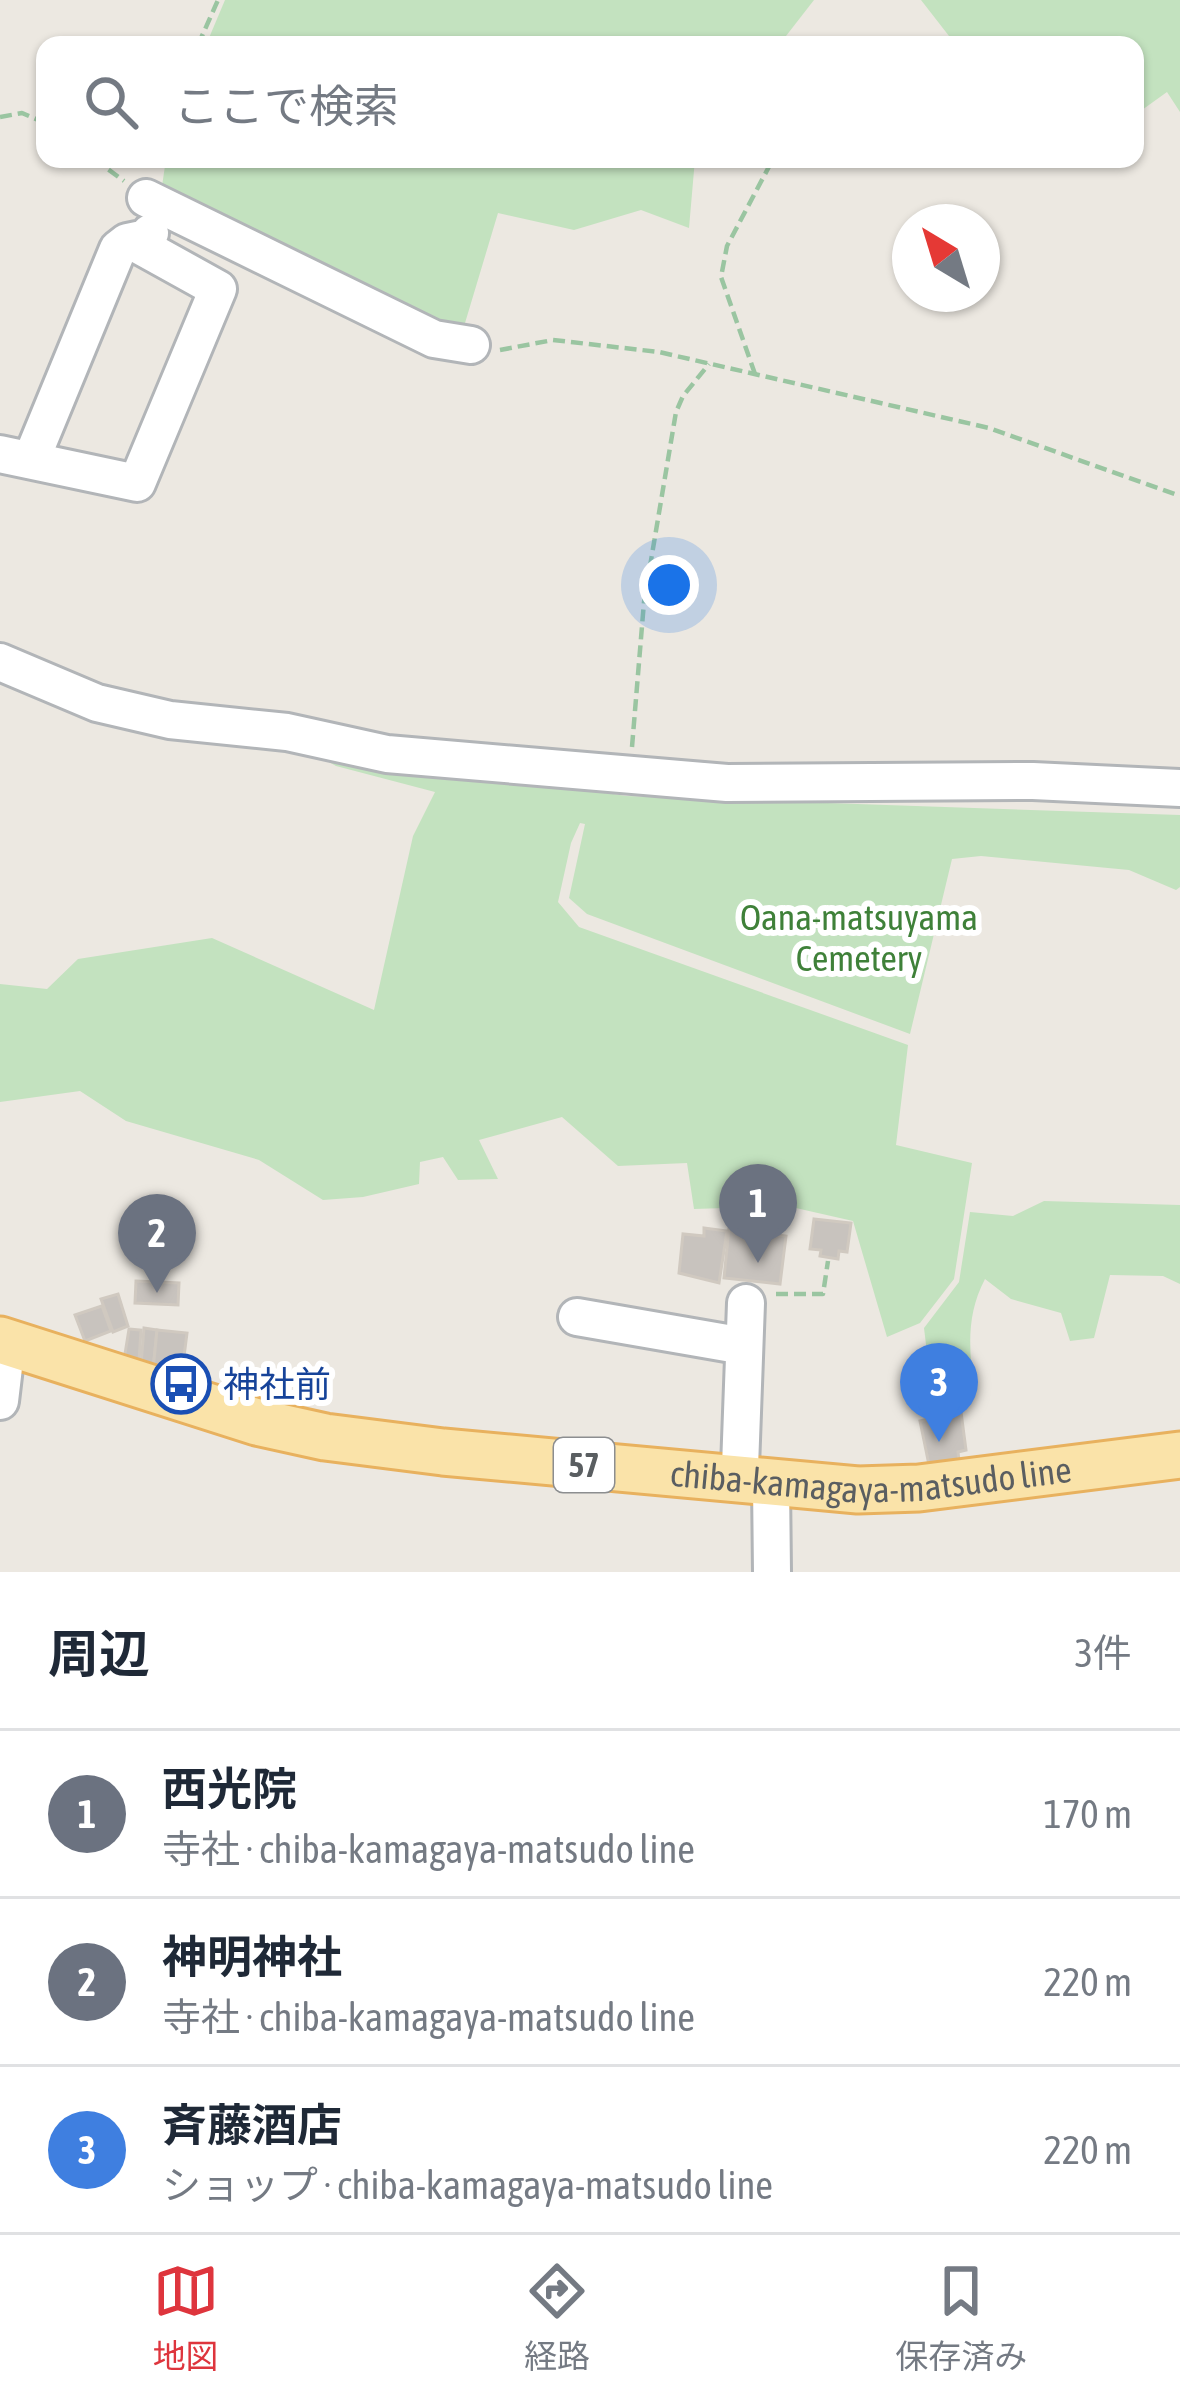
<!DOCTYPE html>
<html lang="ja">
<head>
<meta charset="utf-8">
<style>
	body { margin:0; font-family:"Asap Condensed","Noto Sans JP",sans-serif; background:#f2f2f3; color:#1f2937 }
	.compass { position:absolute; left:892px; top:204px; width:108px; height:108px; border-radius:50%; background:#fff; box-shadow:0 3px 9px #0004; rotate:322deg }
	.you { position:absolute; left:669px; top:585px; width:42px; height:42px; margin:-30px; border:9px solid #fff; border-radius:50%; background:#1a73e8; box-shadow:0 0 0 18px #1a73e833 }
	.badge { display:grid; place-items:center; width:78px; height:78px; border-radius:50%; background:#de353d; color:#fff; font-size:39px; font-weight:700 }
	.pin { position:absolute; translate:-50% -99px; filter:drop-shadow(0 3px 6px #0008) }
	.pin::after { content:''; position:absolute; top:63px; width:42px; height:36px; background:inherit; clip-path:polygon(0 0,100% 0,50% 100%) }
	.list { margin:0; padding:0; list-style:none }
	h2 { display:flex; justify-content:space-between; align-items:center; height:156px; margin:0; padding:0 48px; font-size:51px }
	h2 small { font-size:39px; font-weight:400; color:#747a83 }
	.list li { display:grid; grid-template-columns:78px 1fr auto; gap:36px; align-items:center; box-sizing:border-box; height:168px; padding:0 48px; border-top:3px solid #e0e1e3 }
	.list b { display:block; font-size:45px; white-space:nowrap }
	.list p { margin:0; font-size:39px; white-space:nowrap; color:#747a83 }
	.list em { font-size:39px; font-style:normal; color:#747a83 }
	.icon { flex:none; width:66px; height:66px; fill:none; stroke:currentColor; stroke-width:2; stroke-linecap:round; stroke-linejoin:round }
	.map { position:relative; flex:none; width:1180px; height:1572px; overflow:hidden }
	.search { position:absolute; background:#fff; box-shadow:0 3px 9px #0004; left:36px; right:36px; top:36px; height:132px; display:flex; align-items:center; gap:30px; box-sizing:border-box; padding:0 42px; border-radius:24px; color:#747a83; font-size:45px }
	.sheet { height:660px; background:#fff }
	nav { display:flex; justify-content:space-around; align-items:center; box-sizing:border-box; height:168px; border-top:3px solid #e0e1e3; background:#fff; font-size:33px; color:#747a83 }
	nav a { display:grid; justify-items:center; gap:6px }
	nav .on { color:#de353d }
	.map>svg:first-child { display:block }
	.green { fill:#c3e2bf }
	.building { fill:#c8c3be; stroke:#d0c9c0; stroke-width:3 }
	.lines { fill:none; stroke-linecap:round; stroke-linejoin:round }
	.minor-casing { stroke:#b2b5b8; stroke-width:42 }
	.major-casing { stroke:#e8b15e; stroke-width:51 }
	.path { stroke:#9ac5a1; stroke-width:4.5; stroke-dasharray:12 6; stroke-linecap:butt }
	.minor { stroke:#fff; stroke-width:36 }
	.major { stroke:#fae3a9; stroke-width:45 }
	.labels { text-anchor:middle; stroke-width:12; stroke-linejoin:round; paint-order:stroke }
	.shield { fill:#fff; stroke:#8c8e90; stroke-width:3 }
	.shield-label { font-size:33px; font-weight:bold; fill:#5a5e61 }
	.park-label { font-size:36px; fill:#3f8139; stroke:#fff }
	.transit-label { font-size:36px; fill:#164399; stroke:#fff; text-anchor:start }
	.street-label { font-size:36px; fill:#5a5e61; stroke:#fff }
</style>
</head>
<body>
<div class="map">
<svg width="1180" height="1572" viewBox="0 0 1180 1572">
	<rect width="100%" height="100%" fill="#ece8e1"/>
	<g class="green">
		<polygon points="225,0 814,0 779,45 206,45"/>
		<polygon points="921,0 1180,0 1180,112 1167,92 1135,115 1135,45 956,45"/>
		<polygon points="166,159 695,159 689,228 641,210 574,230 498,213 462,333 161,193"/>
		<polygon points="299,745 626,796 1180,815 1180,887 1176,890 1129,870 981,856 952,859 910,1034 587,914 569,898 585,824 580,823 571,843 558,902 579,927 908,1045 896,1145 972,1163 954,1279 920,1323 887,1337 853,1221 787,1206 694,1209 687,1163 618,1166 562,1117 479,1140 498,1179 458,1180 443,1157 420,1162 419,1184 363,1197 323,1200 259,1160 126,1121 80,1091 0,1102 0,984 47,989 78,959 212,938 374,1010 413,836 435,792 336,766"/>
		<path d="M 1044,1201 L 1180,1205 L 1180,1284 L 1163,1276 L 1110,1275 L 1094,1338 L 1070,1341 L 1061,1313 L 1011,1299 L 985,1279 C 966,1315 969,1349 974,1388 L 933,1402 L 924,1328 L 959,1282 L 970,1212 L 1013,1216 Z"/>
	</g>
	<g class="building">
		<polygon points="179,1209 181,1244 147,1245 145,1210"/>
		<polygon points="814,1219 851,1223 847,1252 839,1251 838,1259 820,1256 821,1250 810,1249"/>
		<polygon points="733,1225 742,1225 741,1231 786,1236 780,1284 724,1278 729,1228"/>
		<polygon points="704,1228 727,1231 719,1283 679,1273 683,1234 704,1236"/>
		<polygon points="136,1281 179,1283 178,1305 135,1303"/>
		<polygon points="118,1294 128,1326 113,1332 101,1299"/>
		<polygon points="102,1306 111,1331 85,1341 75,1315"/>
		<polygon points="144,1328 157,1330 153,1370 141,1365"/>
		<polygon points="129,1329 141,1330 139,1361 124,1360"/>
		<polygon points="157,1330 187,1333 181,1380 153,1370"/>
		<polygon points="961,1412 966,1450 958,1452 959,1461 929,1465 920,1421"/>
	</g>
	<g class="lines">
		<g class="minor-casing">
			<g id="minor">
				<polyline points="146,198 434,339 471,345"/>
				<polyline points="0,454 137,483 218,289 135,243"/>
				<polyline points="31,460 118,249 127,242 146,238 150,233"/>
				<polyline points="0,662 97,703 170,720 287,732 387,754 727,783 1033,781 1180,788"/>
				<polyline points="577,1317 744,1346"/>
				<polyline points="0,1401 7,1342"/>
				<polyline points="740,1467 746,1303"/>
				<polyline points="771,1484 772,1572"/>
			</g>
		</g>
		<g class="major-casing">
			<g id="major">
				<path id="s1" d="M 0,1340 L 257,1422 L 325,1437 L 443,1452 L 858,1490 L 919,1488 L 1180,1455"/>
			</g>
		</g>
		<g class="path">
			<polyline points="198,45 218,0"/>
			<polyline points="0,117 22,113 45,123"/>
			<polyline points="94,159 124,181"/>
			<polyline points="500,350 553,340 659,352 989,428 1180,496"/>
			<polyline points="755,374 721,277 727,246 773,159"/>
			<polyline points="632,747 644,602 676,412 683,396 709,364"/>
			<polyline points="776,1294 823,1294 828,1261"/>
		</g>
		<use href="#minor" class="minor"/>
		<use href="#major" class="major"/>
	</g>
	<defs>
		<g id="bus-ring" transform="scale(3)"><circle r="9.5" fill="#fff" stroke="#1a4fb4" stroke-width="1.5"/><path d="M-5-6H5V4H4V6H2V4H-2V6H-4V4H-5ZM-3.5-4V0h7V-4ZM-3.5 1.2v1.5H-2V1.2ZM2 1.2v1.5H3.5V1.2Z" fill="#1a4fb4"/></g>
	</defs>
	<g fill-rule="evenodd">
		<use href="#bus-ring" x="181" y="1384"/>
	</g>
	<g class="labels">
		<rect class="shield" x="554" y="1438" width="60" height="54" rx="9"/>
		<g class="shield-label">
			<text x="584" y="1477">57</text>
		</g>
		<g class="park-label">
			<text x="859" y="930">Oana-matsuyama<tspan x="859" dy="41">Cemetery</tspan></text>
		</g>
		<g class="transit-label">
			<text x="223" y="1397">神社前</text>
		</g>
		<g class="street-label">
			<text dy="13" stroke="none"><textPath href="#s1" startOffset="888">chiba-kamagaya-matsudo line</textPath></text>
		</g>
	</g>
</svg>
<svg class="compass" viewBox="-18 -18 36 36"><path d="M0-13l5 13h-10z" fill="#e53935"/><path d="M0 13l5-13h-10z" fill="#747a83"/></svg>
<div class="you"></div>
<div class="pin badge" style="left:758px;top:1263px;background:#6b7280">1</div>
<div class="pin badge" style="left:157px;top:1293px;background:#6b7280">2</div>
<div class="pin badge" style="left:939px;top:1442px;background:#3f7fe0">3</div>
<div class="search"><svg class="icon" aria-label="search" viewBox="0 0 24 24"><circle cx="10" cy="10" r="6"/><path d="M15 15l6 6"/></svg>ここで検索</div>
</div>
<section class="sheet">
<h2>周辺<small>3件</small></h2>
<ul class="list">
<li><span class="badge" style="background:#6b7280">1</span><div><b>西光院</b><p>寺社 · chiba-kamagaya-matsudo line</p></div><em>170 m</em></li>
<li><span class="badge" style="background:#6b7280">2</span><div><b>神明神社</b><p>寺社 · chiba-kamagaya-matsudo line</p></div><em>220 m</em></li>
<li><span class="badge" style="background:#3f7fe0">3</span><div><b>斉藤酒店</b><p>ショップ · chiba-kamagaya-matsudo line</p></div><em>220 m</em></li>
</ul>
</section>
<nav>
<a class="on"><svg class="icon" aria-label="map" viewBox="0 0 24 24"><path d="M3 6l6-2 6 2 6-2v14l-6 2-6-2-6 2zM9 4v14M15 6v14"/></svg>地図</a>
<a><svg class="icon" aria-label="directions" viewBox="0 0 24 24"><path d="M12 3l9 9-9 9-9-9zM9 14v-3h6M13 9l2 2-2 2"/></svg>経路</a>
<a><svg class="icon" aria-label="saved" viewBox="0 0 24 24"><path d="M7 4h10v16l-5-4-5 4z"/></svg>保存済み</a>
</nav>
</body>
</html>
